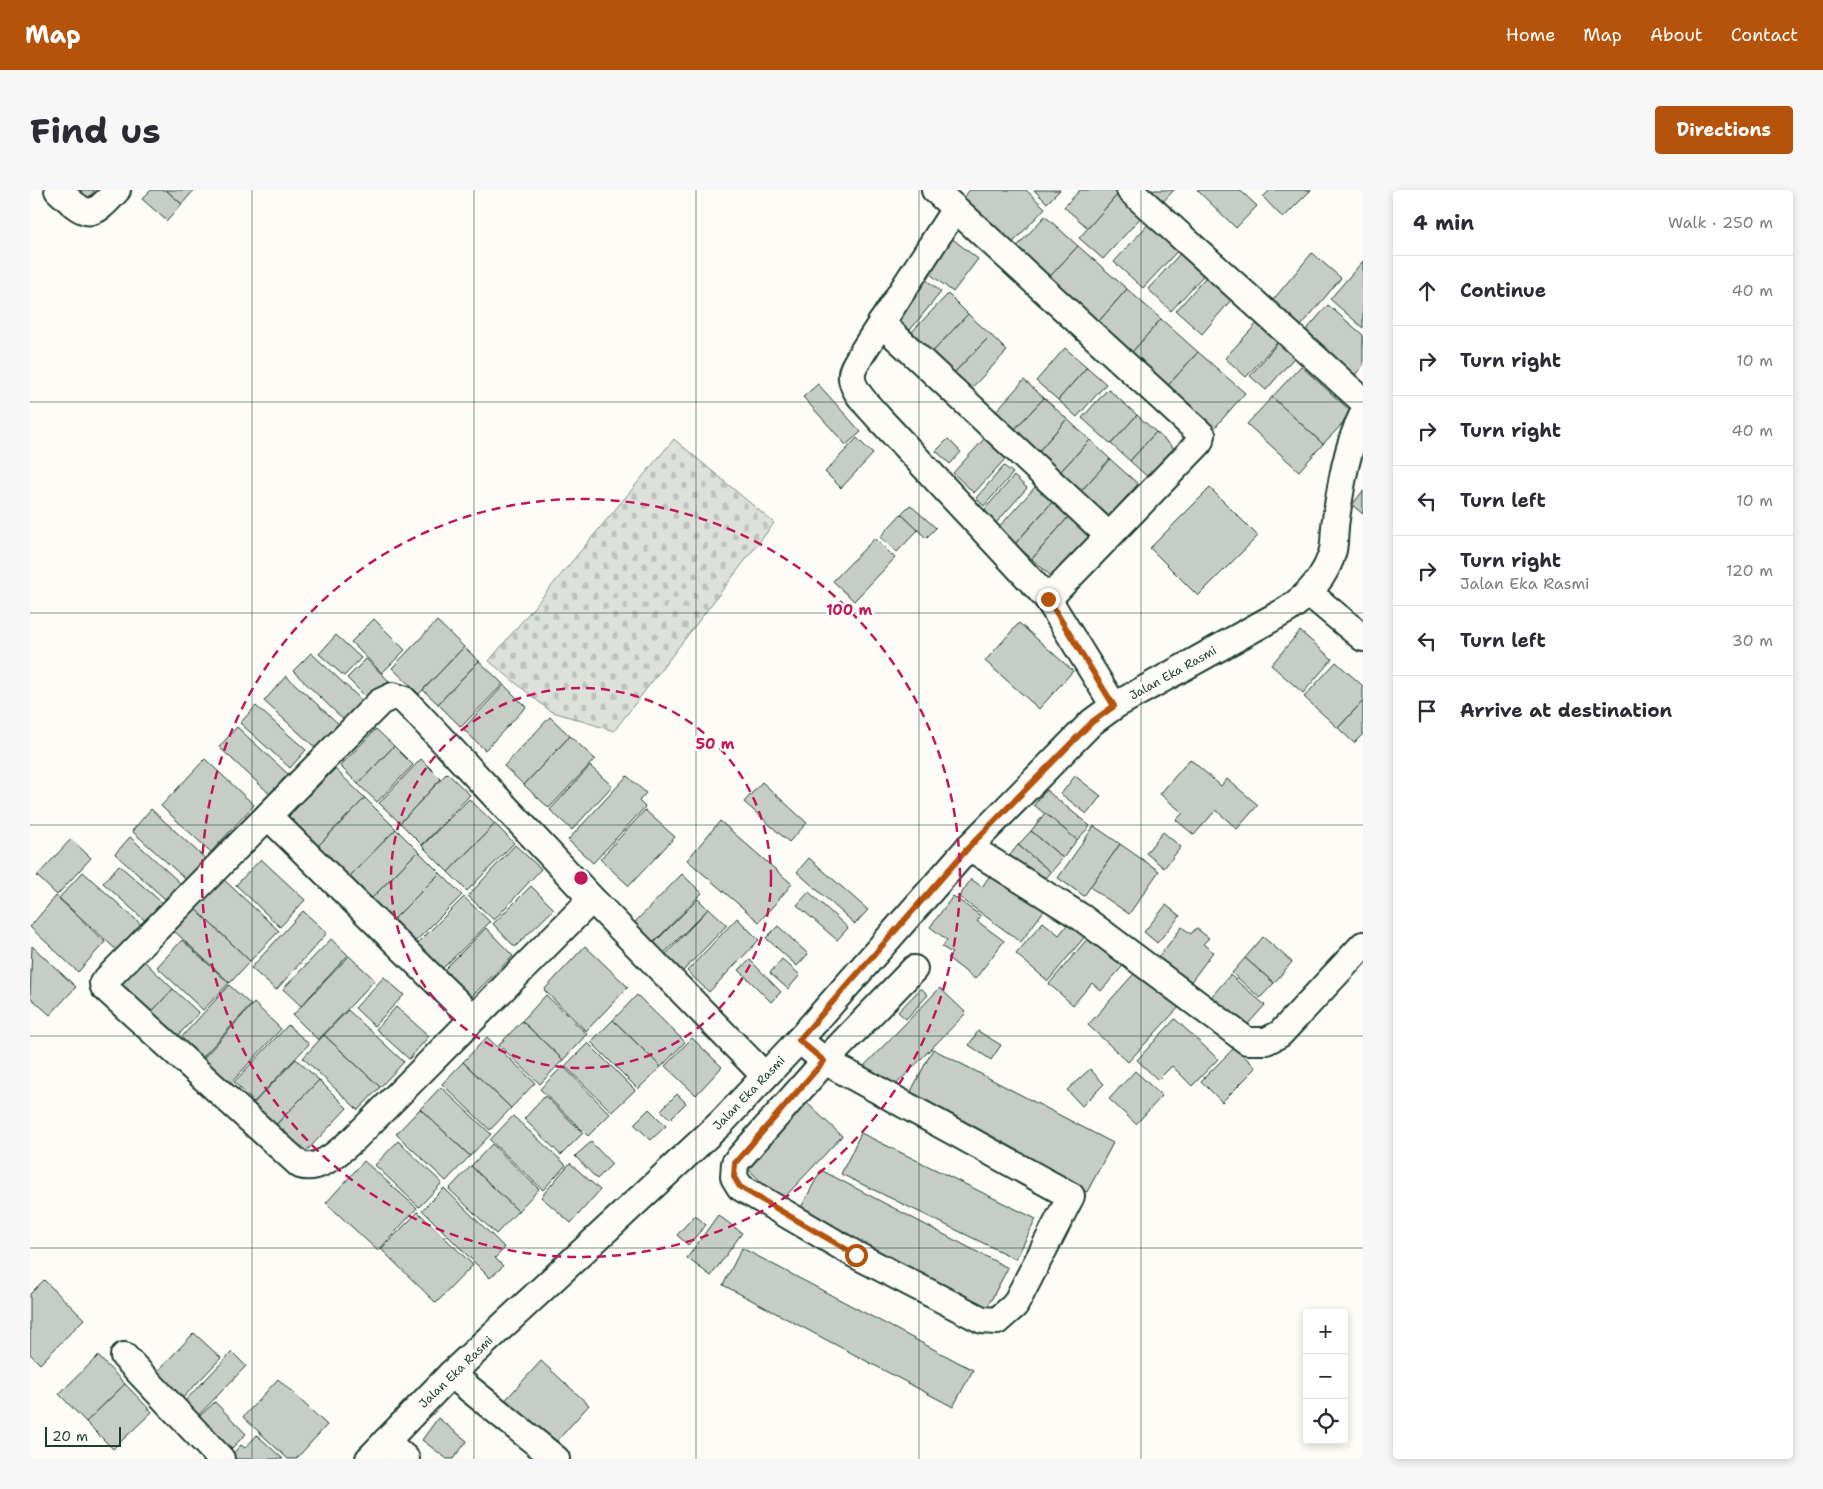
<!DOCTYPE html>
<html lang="en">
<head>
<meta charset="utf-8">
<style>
	body { margin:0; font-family:"Shantell Sans",sans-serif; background:#f7f7f7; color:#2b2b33 }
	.controls { position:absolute; right:15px; bottom:15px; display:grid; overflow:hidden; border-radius:5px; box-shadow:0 2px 8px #0003 }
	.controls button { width:45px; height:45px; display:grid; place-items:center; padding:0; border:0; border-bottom:1px solid #e1e1e2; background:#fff; color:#2b2b33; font:25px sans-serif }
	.scale { position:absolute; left:15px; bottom:12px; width:76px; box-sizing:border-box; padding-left:5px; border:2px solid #1f3d34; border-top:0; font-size:14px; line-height:18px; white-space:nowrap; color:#1f3d34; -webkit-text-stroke:4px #fdfcf7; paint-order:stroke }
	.stop { position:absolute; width:15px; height:15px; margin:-11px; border:4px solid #b45309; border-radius:50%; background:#fff }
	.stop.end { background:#b45309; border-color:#fff; box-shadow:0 1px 5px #0008 }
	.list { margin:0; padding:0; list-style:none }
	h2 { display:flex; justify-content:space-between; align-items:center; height:65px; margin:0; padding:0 20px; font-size:21px }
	h2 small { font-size:16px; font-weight:400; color:#7c7c81 }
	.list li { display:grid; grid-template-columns:32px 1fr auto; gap:15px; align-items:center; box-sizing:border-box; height:70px; padding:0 20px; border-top:1px solid #e1e1e2 }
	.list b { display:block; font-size:19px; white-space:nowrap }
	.list p { margin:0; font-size:16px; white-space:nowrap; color:#7c7c81 }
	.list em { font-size:16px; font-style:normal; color:#7c7c81 }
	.icon { flex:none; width:28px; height:28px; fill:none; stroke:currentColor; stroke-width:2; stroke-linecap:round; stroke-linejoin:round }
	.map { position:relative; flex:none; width:1333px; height:1269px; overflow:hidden; border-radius:5px }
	header { display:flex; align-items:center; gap:30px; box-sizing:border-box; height:70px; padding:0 25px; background:#b45309; color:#fff }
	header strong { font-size:24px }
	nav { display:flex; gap:28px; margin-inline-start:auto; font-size:18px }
	.intro { display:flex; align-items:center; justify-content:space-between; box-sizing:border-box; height:120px; padding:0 30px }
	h1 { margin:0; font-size:35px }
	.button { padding:12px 22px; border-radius:5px; background:#b45309; color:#fff; font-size:18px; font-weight:700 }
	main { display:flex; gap:30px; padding:0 30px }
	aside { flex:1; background:#fff; border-radius:5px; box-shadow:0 2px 8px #0003 }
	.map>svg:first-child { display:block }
	.cemetery { fill:url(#cemetery-stones); stroke:#7e8e88 }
	.building { fill:#c6cdc7; stroke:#1f3d34 }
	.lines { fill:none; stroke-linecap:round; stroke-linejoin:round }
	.street-casing { stroke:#1f3d34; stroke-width:30 }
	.street { stroke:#fdfcf7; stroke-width:26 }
	.route { stroke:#b45309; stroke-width:6 }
	.grid { fill:none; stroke:#1f3d34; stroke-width:1; stroke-opacity:0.55 }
	.ring { fill:none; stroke:#c2185b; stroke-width:2.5; stroke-dasharray:9 6 }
	.labels { text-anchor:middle; stroke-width:5; stroke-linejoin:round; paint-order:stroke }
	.street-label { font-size:12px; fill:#1f3d34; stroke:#fdfcf7 }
	.centre { fill:#c2185b; stroke:#fdfcf7; stroke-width:2.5 }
	.ring-label { font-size:15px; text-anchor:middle; font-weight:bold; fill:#c2185b; stroke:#fdfcf7; stroke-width:5; stroke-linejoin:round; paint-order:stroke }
</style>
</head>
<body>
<header>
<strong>Map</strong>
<nav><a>Home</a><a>Map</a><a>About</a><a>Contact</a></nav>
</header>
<div class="intro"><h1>Find us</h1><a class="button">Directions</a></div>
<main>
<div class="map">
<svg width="1333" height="1269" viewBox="0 0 1333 1269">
	<defs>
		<pattern id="cemetery-stones" width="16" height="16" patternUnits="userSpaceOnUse" patternTransform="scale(1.25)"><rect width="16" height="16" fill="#dde0db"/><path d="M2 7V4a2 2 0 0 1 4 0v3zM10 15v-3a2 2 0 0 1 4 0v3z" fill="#bdc1bd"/></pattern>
	</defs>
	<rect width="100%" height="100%" fill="#fdfcf7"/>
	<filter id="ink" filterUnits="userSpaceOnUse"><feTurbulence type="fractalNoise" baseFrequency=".02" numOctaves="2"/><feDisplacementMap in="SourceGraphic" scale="10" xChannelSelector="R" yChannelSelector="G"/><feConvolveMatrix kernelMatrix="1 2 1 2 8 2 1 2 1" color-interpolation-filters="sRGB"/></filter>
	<g filter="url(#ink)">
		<polygon class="cemetery" points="644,249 744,333 584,541 520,521 459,471"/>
		<g class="building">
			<polygon points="41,0 65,0 55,12"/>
			<polygon points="121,0 136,0 152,14 137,31 112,9"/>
			<polygon points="136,0 164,0 152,14"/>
			<polygon points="940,0 996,0 1015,18 976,60 928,13"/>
			<polygon points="1004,0 1030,0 1017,13"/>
			<polygon points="1050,0 1085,0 1089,3 1058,38 1034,17"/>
			<polygon points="1109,0 1144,0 1127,18"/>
			<polygon points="1167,0 1210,0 1227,16 1206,38"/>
			<polygon points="1240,0 1281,0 1253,28 1233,7"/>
			<polygon points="1089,3 1113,25 1073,69 1049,48"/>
			<polygon points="1015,26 1048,56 1013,94 980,64"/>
			<polygon points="1122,30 1152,56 1113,98 1084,72"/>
			<polygon points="920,47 948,69 923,102 895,80"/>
			<polygon points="1048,56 1097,99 1063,138 1013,94"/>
			<polygon points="1157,56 1180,78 1141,121 1118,99"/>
			<polygon points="1282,63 1311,88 1271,136 1242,111"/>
			<polygon points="1333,71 1333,138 1300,109"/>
			<polygon points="1182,80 1207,103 1172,144 1146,121"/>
			<polygon points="894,88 911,102 876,145 859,131"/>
			<polygon points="1097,99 1131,129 1097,168 1063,138"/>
			<polygon points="918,104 938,124 895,170 874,150"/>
			<polygon points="1298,115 1333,145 1333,176 1322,188 1272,145"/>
			<polygon points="938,124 961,145 916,191 895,170"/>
			<polygon points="1131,129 1168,162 1134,200 1097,168"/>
			<polygon points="1231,129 1252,147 1216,187 1195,168"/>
			<polygon points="961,145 977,161 933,207 916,191"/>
			<polygon points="1252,148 1269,162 1236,200 1220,186"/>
			<polygon points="1035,158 1057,177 1028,210 1006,191"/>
			<polygon points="1168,162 1215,203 1181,242 1134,200"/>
			<polygon points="1271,176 1323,223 1293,254 1242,207"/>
			<polygon points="1057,177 1076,194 1047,227 1028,210"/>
			<polygon points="994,190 1014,208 984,240 965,222"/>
			<polygon points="788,194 831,242 816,255 773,207"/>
			<polygon points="1078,199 1107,225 1081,254 1052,228"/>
			<polygon points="1242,207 1293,254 1269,281 1217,234"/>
			<polygon points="1014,208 1037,229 1008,262 984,240"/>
			<polygon points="1107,225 1126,242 1100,271 1081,254"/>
			<polygon points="1037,229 1060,250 1030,282 1008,262"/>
			<polygon points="1126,242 1146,260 1120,289 1100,271"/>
			<polygon points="827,248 843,264 811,298 795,282"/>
			<polygon points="955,248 976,268 944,303 923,283"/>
			<polygon points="918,249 931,262 920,274 906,261"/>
			<polygon points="1060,250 1080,269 1051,301 1030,282"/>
			<polygon points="1080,269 1108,294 1079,326 1051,301"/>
			<polygon points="974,276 983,283 954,316 946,308"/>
			<polygon points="984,286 997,298 966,333 953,321"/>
			<polygon points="1007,295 1024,310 985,354 968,338"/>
			<polygon points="1180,298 1228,346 1168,406 1120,358"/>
			<polygon points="1333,301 1333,324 1322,315"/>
			<polygon points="1024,310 1040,325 1002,369 985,354"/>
			<polygon points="880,315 906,338 896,348 871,324"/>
			<polygon points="871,324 888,340 867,362 850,347"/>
			<polygon points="1040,325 1062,345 1023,388 1002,369"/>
			<polygon points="845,348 865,368 824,411 803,391"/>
			<polygon points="344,429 375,460 352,483 321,452"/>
			<polygon points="407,431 434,457 389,504 362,478"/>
			<polygon points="989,433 1043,481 1009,519 955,471"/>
			<polygon points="1270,441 1302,469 1273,503 1241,475"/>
			<polygon points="306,445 331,468 314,486 289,464"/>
			<polygon points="434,457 449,471 408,514 393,500"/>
			<polygon points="281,463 337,515 318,534 263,481"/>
			<polygon points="336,469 359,491 339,510 317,488"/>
			<polygon points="449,471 473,494 431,537 408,514"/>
			<polygon points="1306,472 1333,496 1333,511 1308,538 1274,507"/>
			<polygon points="256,486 311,536 289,561 234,511"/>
			<polygon points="474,495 496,517 455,560 433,539"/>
			<polygon points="1333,511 1333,544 1324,553 1308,538"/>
			<polygon points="226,516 276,560 260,578 210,533"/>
			<polygon points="520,527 540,546 494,595 474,576"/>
			<polygon points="207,537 258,584 240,604 189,557"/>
			<polygon points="346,539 364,556 328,594 310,576"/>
			<polygon points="540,546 565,569 519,618 494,595"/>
			<polygon points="364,556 383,575 347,612 328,594"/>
			<polygon points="175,569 224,615 181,662 131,616"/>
			<polygon points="391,569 411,589 370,633 349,613"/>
			<polygon points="1160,569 1191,596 1197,589 1228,615 1207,639 1186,620 1164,645 1146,630 1153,623 1130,604"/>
			<polygon points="560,576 582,596 542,640 520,620"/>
			<polygon points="305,579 335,608 288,656 258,627"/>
			<polygon points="417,583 440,605 392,655 370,633"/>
			<polygon points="597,586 616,603 609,611 615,617 563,673 538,650"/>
			<polygon points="1045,586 1071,606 1057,624 1031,604"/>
			<polygon points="732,592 777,633 759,652 714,612"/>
			<polygon points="1016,600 1060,636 1047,650 1004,615"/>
			<polygon points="335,608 366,639 319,687 288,656"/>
			<polygon points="439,609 465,634 418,682 392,656"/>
			<polygon points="121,619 180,673 161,694 102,641"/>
			<polygon points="615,620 645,647 599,696 570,669"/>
			<polygon points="1015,623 1047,650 1033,668 1001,641"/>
			<polygon points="690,631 762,694 729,732 657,670"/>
			<polygon points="465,634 484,653 437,701 418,682"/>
			<polygon points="1064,636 1090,654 1054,706 1028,688"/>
			<polygon points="366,639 388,661 341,709 319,687"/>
			<polygon points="1001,641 1033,668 1021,682 988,655"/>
			<polygon points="1133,642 1151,657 1134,678 1116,663"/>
			<polygon points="100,647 150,693 135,709 85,664"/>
			<polygon points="41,649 61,668 27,705 7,686"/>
			<polygon points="1090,654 1129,681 1099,724 1060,697"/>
			<polygon points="485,655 511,679 464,730 438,706"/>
			<polygon points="988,655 1021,682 1009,697 976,670"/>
			<polygon points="388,661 410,683 363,730 341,709"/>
			<polygon points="779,668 838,720 825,734 767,682"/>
			<polygon points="231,669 275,710 250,737 206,695"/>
			<polygon points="89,675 138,718 121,736 73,693"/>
			<polygon points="963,681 1015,719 991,752 929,707 941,689 952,697"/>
			<polygon points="53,682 114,737 90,763 29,708"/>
			<polygon points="410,683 432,705 385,752 363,730"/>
			<polygon points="652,684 672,703 623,753 603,734"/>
			<polygon points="192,688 249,741 220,771 163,717"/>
			<polygon points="501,696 524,719 485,757 463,734"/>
			<polygon points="779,702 818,738 807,750 767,715"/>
			<polygon points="26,706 75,752 48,782 0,737"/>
			<polygon points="923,706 951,726 947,731 974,751 945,789 918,768 922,763 912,757 917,750 900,737"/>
			<polygon points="434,707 460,732 411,780 386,755"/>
			<polygon points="668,709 678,719 633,764 623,754"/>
			<polygon points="1136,715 1150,726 1127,753 1114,742"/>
			<polygon points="163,717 220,771 200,793 143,740"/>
			<polygon points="679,718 697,735 652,782 635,765"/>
			<polygon points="273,721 297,743 246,800 221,778"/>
			<polygon points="707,728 729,750 679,802 657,781"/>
			<polygon points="1041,730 1057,744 1018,791 986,764 1013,732 1029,745"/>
			<polygon points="748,736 778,764 767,776 736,748"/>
			<polygon points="1152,737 1161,744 1166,738 1179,748 1173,754 1183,762 1160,793 1128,768"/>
			<polygon points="456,738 483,766 440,808 413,781"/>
			<polygon points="1064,741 1098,770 1071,801 1062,793 1043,815 1019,794"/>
			<polygon points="1233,747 1262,772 1244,793 1215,768"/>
			<polygon points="301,749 318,765 271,816 253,799"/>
			<polygon points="152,750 199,793 173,820 127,777"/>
			<polygon points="2,756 46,797 20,825 0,807"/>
			<polygon points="555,756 598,797 556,841 514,800"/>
			<polygon points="319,766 345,790 288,850 263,825"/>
			<polygon points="1215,768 1244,793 1230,808 1202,783"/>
			<polygon points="752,769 770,785 758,799 740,783"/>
			<polygon points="720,770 751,802 741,812 709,780"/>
			<polygon points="114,771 143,799 116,828 86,800"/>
			<polygon points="1110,777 1151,815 1098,872 1058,835"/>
			<polygon points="1200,785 1235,815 1210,843 1176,813"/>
			<polygon points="354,787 374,805 344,836 325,818"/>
			<polygon points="199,795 221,815 169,871 148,851"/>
			<polygon points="891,798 898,805 876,829 868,822"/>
			<polygon points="910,798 936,823 856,905 830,880"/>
			<polygon points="143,799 169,823 142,852 116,828"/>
			<polygon points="516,805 557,844 533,870 492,831"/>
			<polygon points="607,805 655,852 631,877 583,830"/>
			<polygon points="224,813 251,839 194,900 167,875"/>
			<polygon points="366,817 399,846 379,869 346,839"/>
			<polygon points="318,820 374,872 350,897 294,845"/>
			<polygon points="1145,829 1188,869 1162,896 1142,876 1128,890 1107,870"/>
			<polygon points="583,830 631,877 608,899 561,852"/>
			<polygon points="492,831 533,870 510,894 469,855"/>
			<polygon points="258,835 279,854 224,912 204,892"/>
			<polygon points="948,841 971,855 961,870 939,855"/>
			<polygon points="294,845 350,897 328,920 273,868"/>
			<polygon points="457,847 505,893 481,918 433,872"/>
			<polygon points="662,848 692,877 666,905 635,876"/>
			<polygon points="558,853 605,900 582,922 535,876"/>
			<polygon points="1205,857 1226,878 1192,912 1171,891"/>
			<polygon points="903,859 1083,953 1057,1002 878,907"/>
			<polygon points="266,869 289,890 240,941 217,920"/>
			<polygon points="433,872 481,918 460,940 412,894"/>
			<polygon points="533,876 580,924 558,946 510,899"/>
			<polygon points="1060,879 1074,894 1052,916 1037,900"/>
			<polygon points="1105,881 1132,906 1106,934 1079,909"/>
			<polygon points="289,890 317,918 269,969 240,941"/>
			<polygon points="411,897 461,944 440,966 390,919"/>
			<polygon points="647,904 656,913 640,929 631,920"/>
			<polygon points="515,906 553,943 531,965 494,929"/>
			<polygon points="776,912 812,946 751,1011 715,976"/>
			<polygon points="390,919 440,966 416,991 366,944"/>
			<polygon points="619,919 636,936 621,950 604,934"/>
			<polygon points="483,926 536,975 513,1000 460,950"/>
			<polygon points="831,943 1006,1029 986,1069 811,984"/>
			<polygon points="368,951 412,993 389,1017 345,975"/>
			<polygon points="561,952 582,974 567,989 545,966"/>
			<polygon points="462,954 509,999 488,1021 441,976"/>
			<polygon points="334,971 387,1018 348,1061 296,1013"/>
			<polygon points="540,973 570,1000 541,1033 511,1007"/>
			<polygon points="441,976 488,1021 466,1044 419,999"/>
			<polygon points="791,980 978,1078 953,1125 766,1027"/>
			<polygon points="414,998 475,1058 465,1068 473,1076 460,1088 392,1020"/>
			<polygon points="388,1022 443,1075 406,1113 351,1059"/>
			<polygon points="665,1025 676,1035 658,1055 647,1045"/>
			<polygon points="688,1025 712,1043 681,1086 657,1068"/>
			<polygon points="712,1058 943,1180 923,1217 693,1095"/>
			<polygon points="14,1090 54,1129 10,1174 0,1164 0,1104"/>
			<polygon points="164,1143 191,1168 147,1214 120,1189"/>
			<polygon points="202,1162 216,1176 163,1231 149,1217"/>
			<polygon points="68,1166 95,1194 56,1232 29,1204"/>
			<polygon points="511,1171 559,1215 519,1260 470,1216"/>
			<polygon points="248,1189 297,1235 266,1269 258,1269 213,1227"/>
			<polygon points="95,1194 122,1222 83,1259 56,1232"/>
			<polygon points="185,1212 216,1244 195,1265 163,1232"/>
			<polygon points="408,1228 437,1251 423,1269 417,1269 392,1250"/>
			<polygon points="227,1245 253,1269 198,1269 211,1255 215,1258"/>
		</g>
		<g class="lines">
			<g class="street-casing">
				<g id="street">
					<path d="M 28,0 C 56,26 60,31 87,0"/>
					<polyline points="905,0 1172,245 1169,253 1018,409"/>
					<polyline points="1100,0 1333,211"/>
					<path d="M 925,19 L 832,163 C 829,169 822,178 822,184 C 820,200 839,216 848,227 L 1018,409 L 1084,516"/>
					<polyline points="851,133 1078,345"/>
					<polyline points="1279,403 1333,448"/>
					<polyline points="238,626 443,828"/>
					<polyline points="939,657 1051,727 1217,851 1236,851 1250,844 1333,755"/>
					<path d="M 562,709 L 324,949 C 310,960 290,982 270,975 L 74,797 L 73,793 L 350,512 L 363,506 L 373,509 L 386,522 L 562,709 L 735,886"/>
					<polyline points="769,850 795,871 1041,1006 985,1115 967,1131 952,1130 826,1065 710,997 704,987 705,973 795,871 884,779"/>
					<polyline points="94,1166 191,1269"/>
					<polyline points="421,1184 526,1269"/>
					<polyline points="356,1251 376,1269"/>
					<path d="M 339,1269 L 421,1184 L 692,932 L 769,850 L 939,657 L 1062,532 L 1084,516 L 1257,420 C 1278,406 1297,385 1303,360 C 1305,350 1304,339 1306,329 C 1311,294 1317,256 1333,224"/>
				</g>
			</g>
			<use href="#street" class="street"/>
		</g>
	</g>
	<g class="lines" filter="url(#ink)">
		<polyline class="route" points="826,1065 710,997 704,987 705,973 794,871 769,850 939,657 1062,532 1084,516 1018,409"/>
	</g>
	<path class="grid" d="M 222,0 L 222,1269M 444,0 L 444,1269M 666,0 L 666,1269M 889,0 L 889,1269M 1111,0 L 1111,1269M 0,212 L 1333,212M 0,423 L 1333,423M 0,635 L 1333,635M 0,846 L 1333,846M 0,1058 L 1333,1058"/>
	<g class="ring">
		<circle cx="551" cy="688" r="190"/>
		<circle cx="551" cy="688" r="379"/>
	</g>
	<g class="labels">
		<g class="street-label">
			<text transform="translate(1143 483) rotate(-29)" y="4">Jalan Eka Rasmi</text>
			<text transform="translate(719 903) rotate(-46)" y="4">Jalan Eka Rasmi</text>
			<text transform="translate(426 1182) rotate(-44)" y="4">Jalan Eka Rasmi</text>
		</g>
	</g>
	<circle cx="551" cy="688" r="8" class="centre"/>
	<g class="ring-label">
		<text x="819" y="425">100 m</text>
		<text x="685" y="559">50 m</text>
	</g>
</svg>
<div class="controls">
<button>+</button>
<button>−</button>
<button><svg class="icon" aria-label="locate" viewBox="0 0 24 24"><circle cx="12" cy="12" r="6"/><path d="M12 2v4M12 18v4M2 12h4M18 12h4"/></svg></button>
</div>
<div class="scale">20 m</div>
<div class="stop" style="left:826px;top:1065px"></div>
<div class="stop end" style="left:1018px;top:409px"></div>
</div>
<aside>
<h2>4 min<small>Walk · 250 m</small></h2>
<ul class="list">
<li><svg class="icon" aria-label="ahead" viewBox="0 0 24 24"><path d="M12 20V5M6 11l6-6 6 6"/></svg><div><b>Continue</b></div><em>40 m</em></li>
<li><svg class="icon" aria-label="right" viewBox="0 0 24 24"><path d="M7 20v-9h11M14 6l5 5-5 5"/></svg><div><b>Turn right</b></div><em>10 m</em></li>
<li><svg class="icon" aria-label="right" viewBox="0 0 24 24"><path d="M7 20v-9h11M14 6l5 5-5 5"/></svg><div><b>Turn right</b></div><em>40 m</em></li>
<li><svg class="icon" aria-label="left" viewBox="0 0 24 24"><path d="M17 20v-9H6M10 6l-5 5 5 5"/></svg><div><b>Turn left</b></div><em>10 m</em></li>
<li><svg class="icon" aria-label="right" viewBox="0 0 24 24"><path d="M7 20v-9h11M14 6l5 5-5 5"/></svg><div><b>Turn right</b><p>Jalan Eka Rasmi</p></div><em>120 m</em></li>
<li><svg class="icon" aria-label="left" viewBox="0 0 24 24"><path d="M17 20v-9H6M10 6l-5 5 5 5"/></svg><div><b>Turn left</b></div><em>30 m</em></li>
<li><svg class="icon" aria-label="arrive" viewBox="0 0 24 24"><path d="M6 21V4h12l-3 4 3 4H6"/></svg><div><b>Arrive at destination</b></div></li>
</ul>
</aside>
</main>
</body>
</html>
